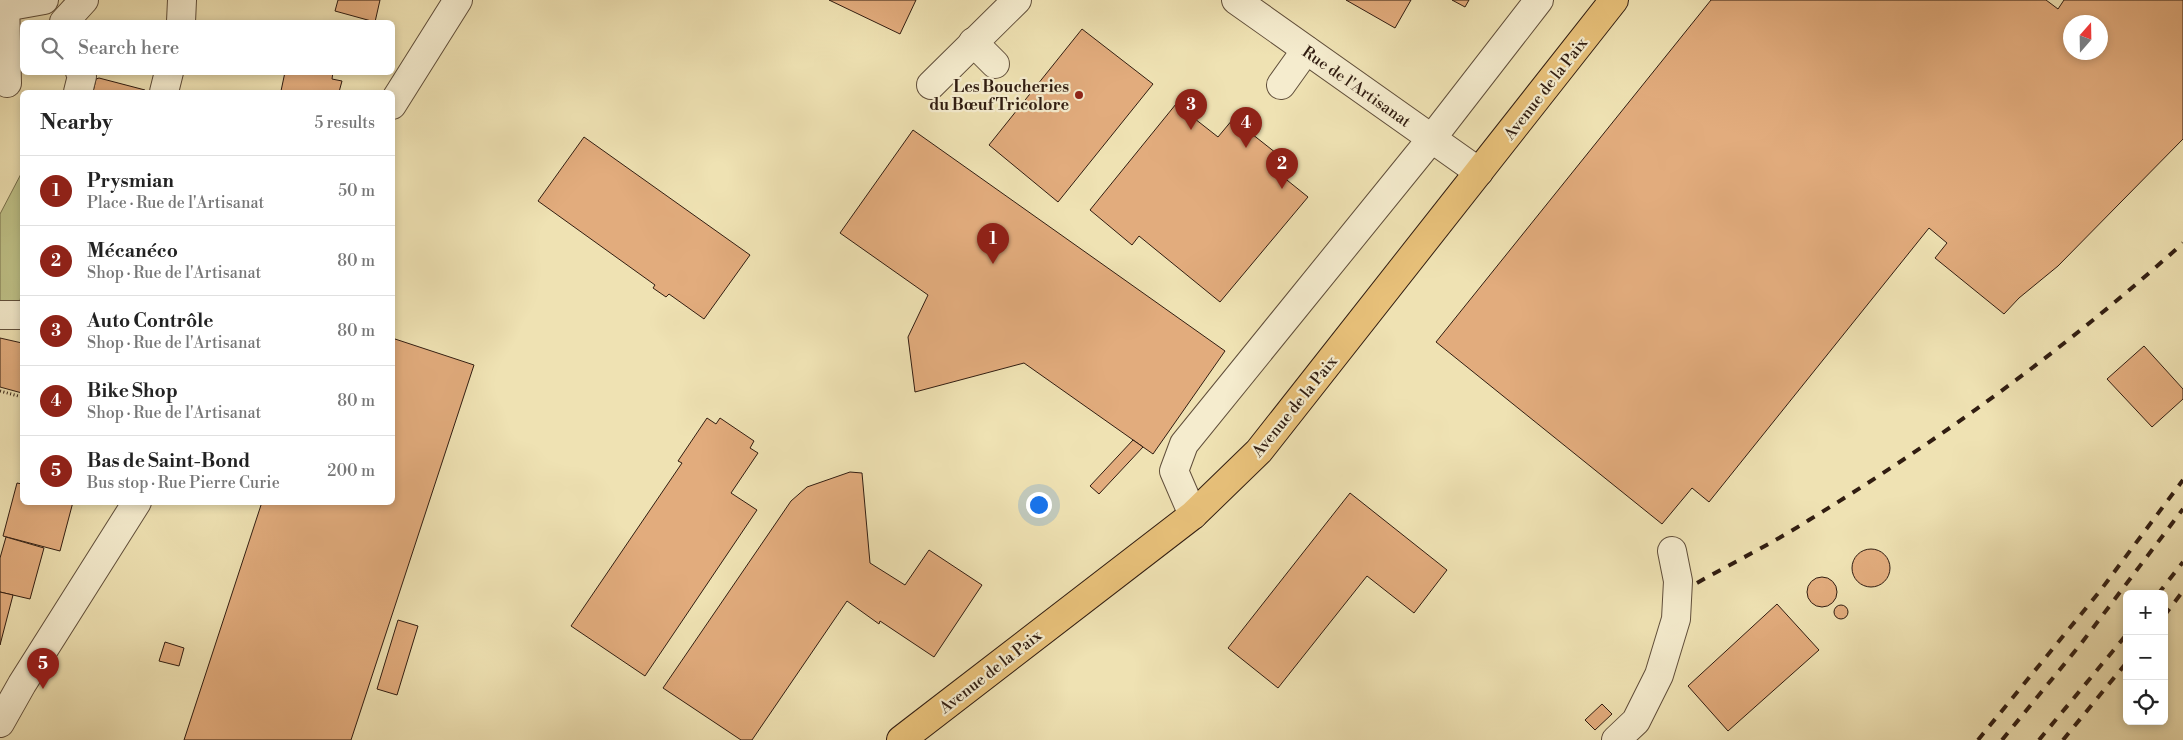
<!DOCTYPE html>
<html lang="en">
<head>
<meta charset="utf-8">
<style>
	body { margin:0; font-family:"Libre Bodoni",serif; background:#f2f2f2; color:#222 }
	.controls { position:absolute; right:15px; bottom:15px; display:grid; overflow:hidden; border-radius:8px; box-shadow:0 2px 8px #0003 }
	.controls button { width:45px; height:45px; display:grid; place-items:center; padding:0; border:0; border-bottom:1px solid #e0e0e0; background:#fff; color:#222; font:25px sans-serif }
	.compass { position:absolute; left:2063px; top:15px; width:45px; height:45px; border-radius:50%; background:#fff; box-shadow:0 2px 8px #0003; rotate:20deg }
	.you { position:absolute; left:1038px; top:504px; width:18px; height:18px; margin:-12px; border:4px solid #fff; border-radius:50%; background:#1a73e8; box-shadow:0 0 0 8px #1a73e833 }
	.badge { display:grid; place-items:center; width:32px; height:32px; border-radius:50%; background:#8f2418; color:#fff; font-size:16px; font-weight:700 }
	.pin { position:absolute; translate:-50% -41px; filter:drop-shadow(0 1px 2px #0008) }
	.pin::after { content:''; position:absolute; top:26px; width:18px; height:15px; background:inherit; clip-path:polygon(0 0,100% 0,50% 100%) }
	.list { margin:0; padding:0; list-style:none }
	h2 { display:flex; justify-content:space-between; align-items:center; height:65px; margin:0; padding:0 20px; font-size:21px }
	h2 small { font-size:16px; font-weight:400; color:#767676 }
	.list li { display:grid; grid-template-columns:32px 1fr auto; gap:15px; align-items:center; box-sizing:border-box; height:70px; padding:0 20px; border-top:1px solid #e0e0e0 }
	.list b { display:block; font-size:19px; white-space:nowrap }
	.list p { margin:0; font-size:16px; white-space:nowrap; color:#767676 }
	.list em { font-size:16px; font-style:normal; color:#767676 }
	.icon { flex:none; width:28px; height:28px; fill:none; stroke:currentColor; stroke-width:2; stroke-linecap:round; stroke-linejoin:round }
	.map { position:relative; flex:none; width:2183px; height:740px; overflow:hidden }
	.search { position:absolute; background:#fff; box-shadow:0 2px 8px #0003; left:20px; top:20px; width:375px; height:55px; display:flex; align-items:center; gap:12px; box-sizing:border-box; padding:0 18px; border-radius:8px; color:#767676; font-size:19px }
	.panel { position:absolute; background:#fff; box-shadow:0 2px 8px #0003; left:20px; top:90px; width:375px; height:415px; border-radius:8px }
	.map>svg:first-child { display:block }
	.green { fill:#bfc288; stroke:#78704c }
	.building { fill:#e2ac7d; stroke:#311d11; fill-rule:evenodd }
	.lines { fill:none; stroke-linecap:round; stroke-linejoin:round }
	.minor-casing { stroke:#604e3a; stroke-width:30 }
	.major-casing { stroke:#311d11; stroke-width:30 }
	.path { stroke:#311d11; stroke-width:3; stroke-dasharray:1 2.5; stroke-linecap:butt }
	.minor { stroke:#f5ecce; stroke-width:28 }
	.major { stroke:#e8c17a; stroke-width:28 }
	.rail { stroke:#311d11; stroke-width:4; stroke-dasharray:9 9; stroke-linecap:butt }
	.poi-dot { fill:#8f2418; stroke:#f5ecce; stroke-width:2 }
	.labels { text-anchor:middle; stroke-width:4.5; stroke-linejoin:round; paint-order:stroke }
	.poi-label { font-size:16px; font-weight:bold; fill:#311d11; stroke:#f5ecce; text-anchor:end }
	.street-label { font-size:16px; fill:#311d11; stroke:#f5ecce }
</style>
</head>
<body>
<div class="map">
<svg width="2183" height="740" viewBox="0 0 2183 740">
	<rect width="100%" height="100%" fill="#efe2b3"/>
	<filter id="stains"><feTurbulence type="fractalNoise" baseFrequency=".004" numOctaves="4"/><feColorMatrix values="0 0 0 0 .2 0 0 0 0 .09 0 0 0 0 .02 0 0 0 .5 -.17"/></filter>
	<radialGradient id="worn" r=".72"><stop offset=".6" stop-color="#630" stop-opacity="0"/><stop offset="1" stop-color="#630" stop-opacity=".3"/></radialGradient>
	<polygon class="green" points="22,172 22,290 19,306 0,306 0,214"/>
	<g class="building">
		<polygon points="338,0 380,0 375,22 335,11"/>
		<polygon points="829,0 916,0 900,34"/>
		<polygon points="1346,0 1411,0 1395,28"/>
		<polygon points="1452,0 1469,0 1465,7"/>
		<path d="M 1711,0 L 2046,0 L 2058,9 L 2064,0 L 2183,0 L 2183,139 L 2058,266 L 2019,298 L 2004,314 L 1935,258 L 1947,243 L 1929,228 L 1709,502 L 1692,488 L 1662,524 L 1436,342 ZM 2070,22 L 2100,22 L 2100,52 L 2070,52 Z"/>
		<polygon points="1082,29 1153,84 1058,202 989,145"/>
		<polygon points="285,72 333,72 332,79 342,81 339,92 288,92 281,91"/>
		<polygon points="99,78 145,90 145,92 93,92 96,79"/>
		<polygon points="1176,104 1218,137 1233,119 1276,153 1267,164 1308,197 1220,302 1139,236 1132,245 1090,210"/>
		<polygon points="913,130 1225,351 1153,454 1024,363 915,392 908,337 928,295 840,233"/>
		<polygon points="584,137 750,255 704,319 669,294 666,297 653,288 655,285 538,201"/>
		<polygon points="0,338 22,343 22,393 0,387"/>
		<polygon points="392,338 474,365 351,740 184,740 262,502 392,502"/>
		<polygon points="2144,346 2183,389 2183,399 2152,427 2107,379"/>
		<polygon points="707,418 716,424 720,418 754,441 750,448 758,453 731,493 757,510 645,676 571,626 682,463 678,461"/>
		<polygon points="1133,440 1143,447 1099,494 1090,486"/>
		<polygon points="850,472 862,473 870,563 905,585 929,550 982,585 934,657 880,621 879,624 847,601 752,740 741,740 663,688 791,501 807,487"/>
		<polygon points="17,483 22,484 22,502 73,502 60,551 3,536"/>
		<polygon points="1350,493 1447,570 1414,613 1367,576 1278,688 1228,648"/>
		<polygon points="6,537 44,548 30,599 0,592 0,558"/>
		<circle cx="1871" cy="568" r="19"/>
		<circle cx="1822" cy="592" r="15"/>
		<polygon points="0,592 13,595 0,645"/>
		<polygon points="1777,604 1819,650 1728,731 1688,686"/>
		<circle cx="1841" cy="612" r="7"/>
		<polygon points="398,620 418,626 397,695 377,689"/>
		<polygon points="165,642 184,648 179,666 159,661"/>
		<polygon points="1602,704 1612,714 1595,730 1585,720"/>
	</g>
	<g class="lines">
		<g class="minor-casing">
			<g id="minor">
				<polyline points="5,0 7,83"/>
				<polyline points="1236,0 1479,172"/>
				<polyline points="5,7 44,0"/>
				<polyline points="64,22 84,0"/>
				<polyline points="181,22 182,0"/>
				<polyline points="973,42 995,64"/>
				<polyline points="931,85 1017,0"/>
				<polyline points="1281,85 1306,50"/>
				<polyline points="78,92 82,76 80,72"/>
				<polyline points="164,92 169,72"/>
				<polyline points="392,105 458,0"/>
				<polyline points="0,315 22,315"/>
				<polyline points="1193,515 1174,471 1184,444 1432,138 1539,0"/>
				<polyline points="0,723 22,684 137,502"/>
				<polyline points="1616,740 1636,721 1659,675 1676,619 1678,581 1672,551"/>
			</g>
		</g>
		<g class="major-casing">
			<polyline id="major" points="901,740 1193,515 1259,451 1614,0"/>
		</g>
		<polyline class="path" points="0,391 22,397"/>
		<use href="#minor" class="minor"/>
		<use href="#major" class="major"/>
		<g class="rail">
			<path d="M 1697,583 C 1734,562 1773,543 1809,520 C 1941,439 2068,347 2183,243"/>
			<polyline points="2158,594 2183,562"/>
			<polyline points="2164,616 2183,591"/>
			<polyline points="1978,740 2100,591 2183,480"/>
			<polyline points="2002,740 2080,645 2183,509"/>
			<polyline points="2039,740 2127,634"/>
			<polyline points="2063,740 2127,662"/>
		</g>
	</g>
	<circle class="poi-dot" cx="1079" cy="95" r="5"/>
	<g class="labels">
		<g class="poi-label">
			<text x="1069" y="92">Les Boucheries<tspan x="1069" dy="18">du Bœuf Tricolore</tspan></text>
		</g>
		<g class="street-label">
			<text transform="translate(1357 86) rotate(35)" y="6">Rue de l'Artisanat</text>
			<text transform="translate(1545 88) rotate(-52)" y="6">Avenue de la Paix</text>
			<text transform="translate(1294 406) rotate(-51)" y="6">Avenue de la Paix</text>
			<text transform="translate(990 671) rotate(-38)" y="6">Avenue de la Paix</text>
		</g>
	</g>
	<rect width="100%" height="100%" filter="url(#stains)"/>
	<rect width="100%" height="100%" fill="url(#worn)"/>
</svg>
<div class="controls">
<button>+</button>
<button>−</button>
<button><svg class="icon" aria-label="locate" viewBox="0 0 24 24"><circle cx="12" cy="12" r="6"/><path d="M12 2v4M12 18v4M2 12h4M18 12h4"/></svg></button>
</div>
<svg class="compass" viewBox="-18 -18 36 36"><path d="M0-13l5 13h-10z" fill="#e53935"/><path d="M0 13l5-13h-10z" fill="#767676"/></svg>
<div class="you"></div>
<div class="pin badge" style="left:993px;top:264px">1</div>
<div class="pin badge" style="left:1282px;top:189px">2</div>
<div class="pin badge" style="left:1191px;top:130px">3</div>
<div class="pin badge" style="left:1246px;top:148px">4</div>
<div class="pin badge" style="left:43px;top:689px">5</div>
<div class="search"><svg class="icon" aria-label="search" viewBox="0 0 24 24"><circle cx="10" cy="10" r="6"/><path d="M15 15l6 6"/></svg>Search here</div>
<section class="panel">
<h2>Nearby<small>5 results</small></h2>
<ul class="list">
<li><span class="badge">1</span><div><b>Prysmian</b><p>Place · Rue de l'Artisanat</p></div><em>50 m</em></li>
<li><span class="badge">2</span><div><b>Mécanéco</b><p>Shop · Rue de l'Artisanat</p></div><em>80 m</em></li>
<li><span class="badge">3</span><div><b>Auto Contrôle</b><p>Shop · Rue de l'Artisanat</p></div><em>80 m</em></li>
<li><span class="badge">4</span><div><b>Bike Shop</b><p>Shop · Rue de l'Artisanat</p></div><em>80 m</em></li>
<li><span class="badge">5</span><div><b>Bas de Saint-Bond</b><p>Bus stop · Rue Pierre Curie</p></div><em>200 m</em></li>
</ul>
</section>
</div>
</body>
</html>
